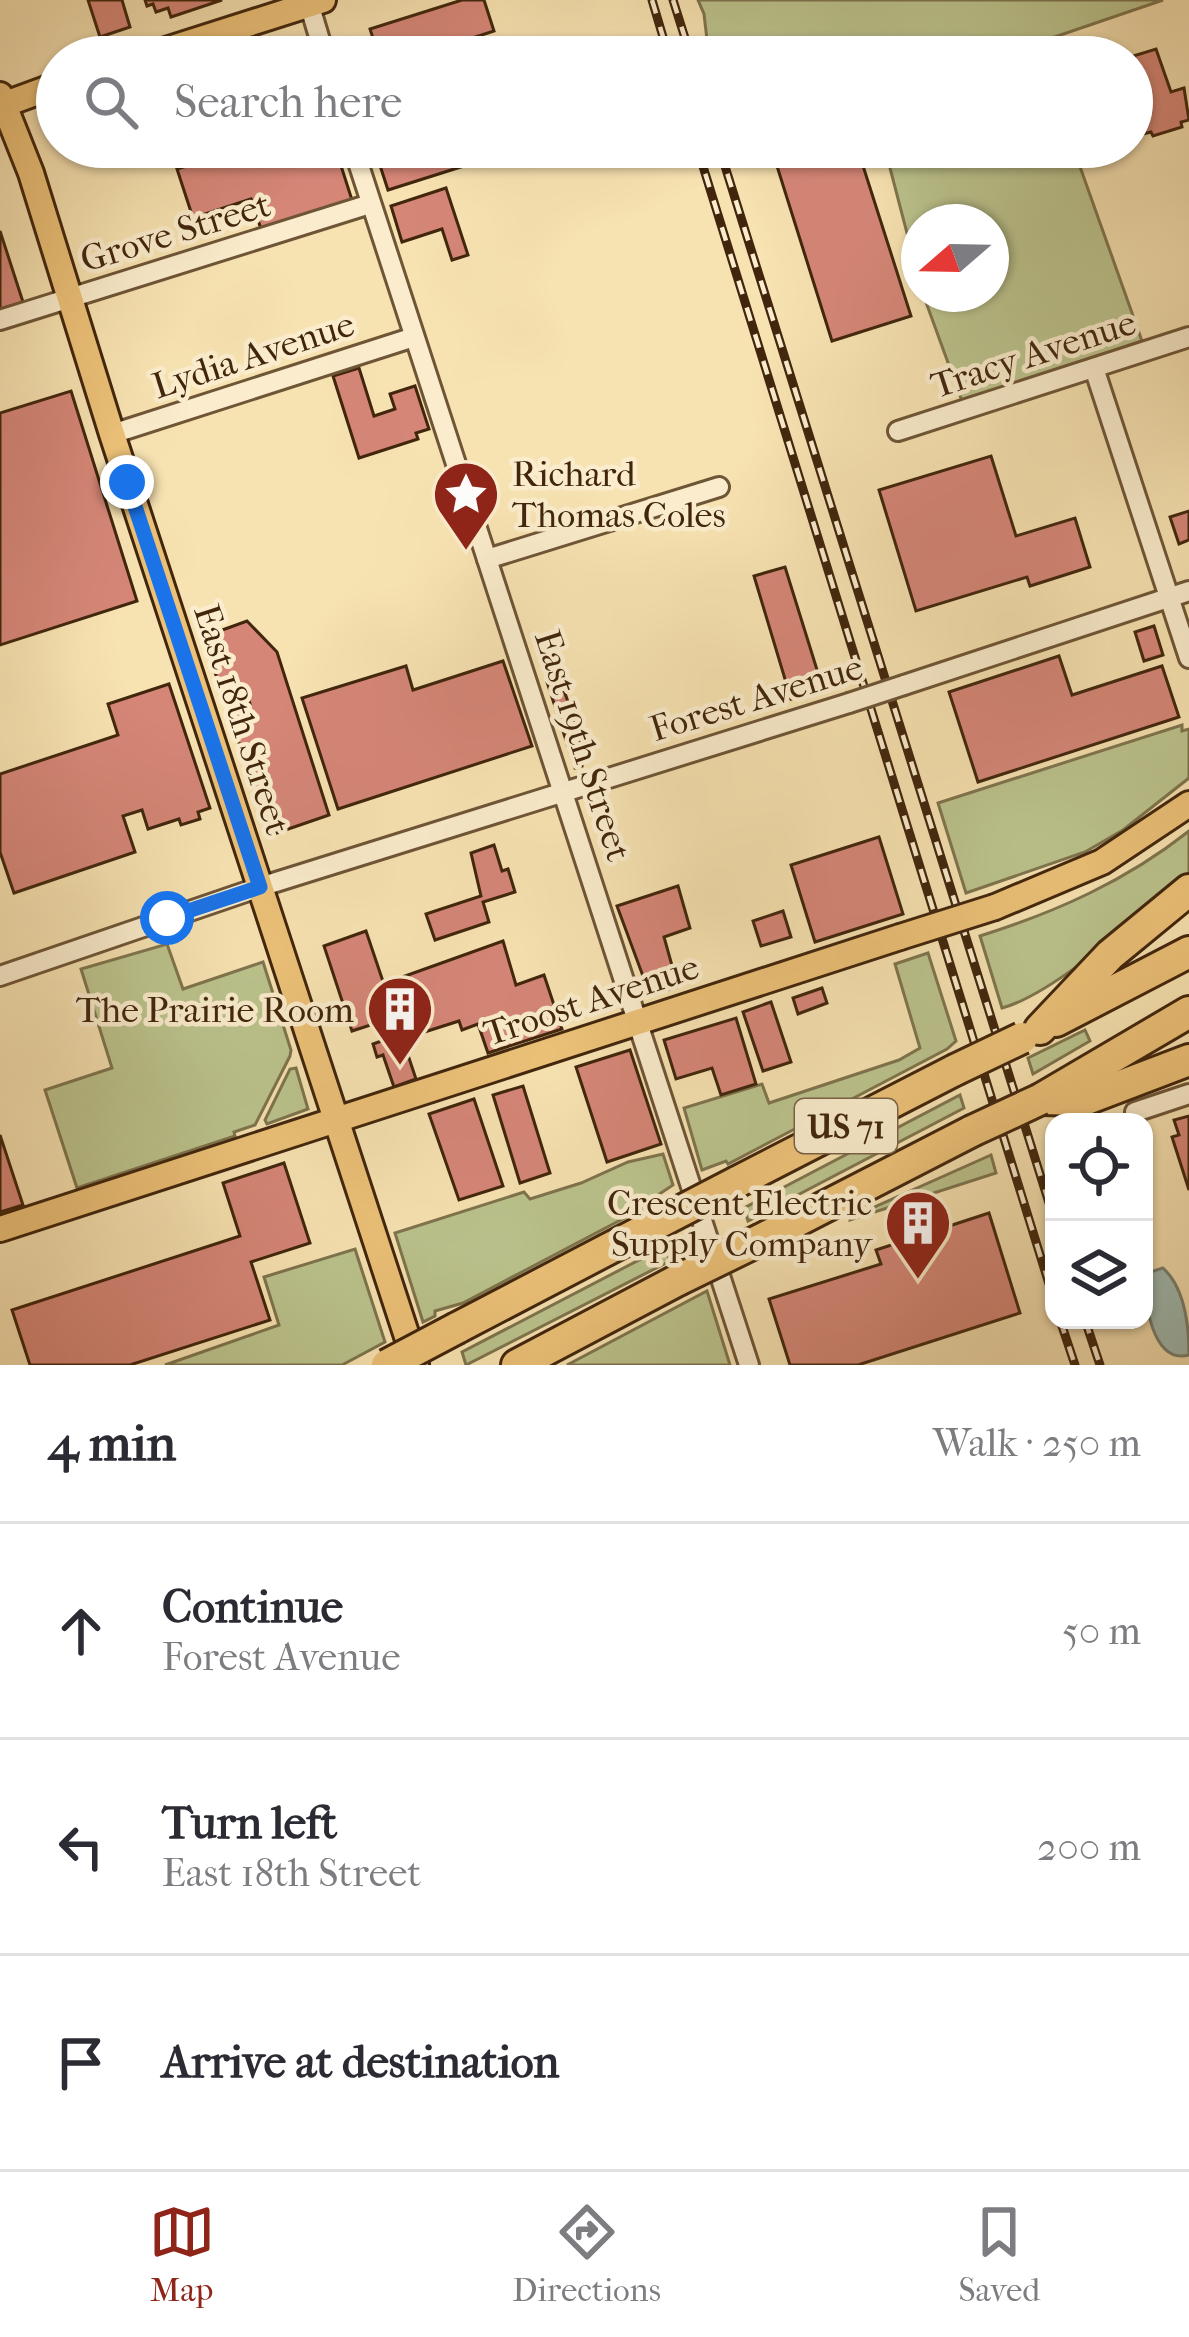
<!DOCTYPE html>
<html lang="en">
<head>
<meta charset="utf-8">
<style>
	body { margin:0; font-family:"IM FELL French Canon",serif; background:#f2f2f3; color:#2b2b33 }
	.controls { position:absolute; right:36px; bottom:36px; display:grid; overflow:hidden; border-radius:24px; box-shadow:0 3px 9px #0004 }
	.controls button { width:108px; height:108px; display:grid; place-items:center; padding:0; border:0; border-bottom:3px solid #e1e1e2; background:#fff; color:#2b2b33; font:60px sans-serif }
	.compass { position:absolute; left:901px; top:204px; width:108px; height:108px; border-radius:50%; background:#fff; box-shadow:0 3px 9px #0004; rotate:250deg }
	.stop { position:absolute; width:36px; height:36px; margin:-27px; border:9px solid #1a73e8; border-radius:50%; background:#fff }
	.stop.end { background:#1a73e8; border-color:#fff; box-shadow:0 3px 12px #0008 }
	.list { margin:0; padding:0; list-style:none }
	h2 { display:flex; justify-content:space-between; align-items:center; height:156px; margin:0; padding:0 48px; font-size:51px }
	h2 small { font-size:39px; font-weight:400; color:#7c7c81 }
	.list li { display:grid; grid-template-columns:78px 1fr auto; gap:36px; align-items:center; box-sizing:border-box; height:216px; padding:0 48px; border-top:3px solid #e1e1e2 }
	.list b { display:block; font-size:45px; white-space:nowrap }
	.list p { margin:0; font-size:39px; white-space:nowrap; color:#7c7c81 }
	.list em { font-size:39px; font-style:normal; color:#7c7c81 }
	.icon { flex:none; width:66px; height:66px; fill:none; stroke:currentColor; stroke-width:2; stroke-linecap:round; stroke-linejoin:round }
	.map { position:relative; flex:none; width:1189px; height:1365px; overflow:hidden }
	.search { position:absolute; background:#fff; box-shadow:0 3px 9px #0004; left:36px; right:36px; top:36px; height:132px; display:flex; align-items:center; gap:30px; box-sizing:border-box; padding:0 42px; border-radius:66px; color:#7c7c81; font-size:45px }
	.sheet { height:804px; background:#fff }
	nav { display:flex; justify-content:space-around; align-items:center; box-sizing:border-box; height:168px; border-top:3px solid #e1e1e2; background:#fff; font-size:33px; color:#7c7c81 }
	nav a { display:grid; justify-items:center; gap:6px }
	nav .on { color:#8f2418 }
	.map>svg:first-child { display:block }
	.green { fill:#bbc38d; stroke:#7e744d; stroke-width:3 }
	.water { fill:#9fbcb4; stroke:#798071; stroke-width:3 }
	.building { fill:#d58677; stroke:#41260d; stroke-width:3 }
	.lines { fill:none; stroke-linecap:round; stroke-linejoin:round }
	.minor-casing { stroke:#6e5536; stroke-width:24 }
	.major-casing { stroke:#41260d; stroke-width:30 }
	.highway-casing { stroke:#41260d; stroke-width:36 }
	.minor { stroke:#faeccc; stroke-width:18 }
	.major { stroke:#ecc178; stroke-width:24 }
	.highway { stroke:#ecc178; stroke-width:30 }
	.rail-casing { stroke:#41260d; stroke-width:9 }
	.rail { stroke:#faeccc; stroke-width:4.5; stroke-dasharray:14; stroke-linecap:butt }
	.minor-bridge-casing { stroke:#6e5536; stroke-width:24; stroke-linecap:butt }
	.major-bridge-casing { stroke:#41260d; stroke-width:30; stroke-linecap:butt }
	.highway-bridge-casing { stroke:#41260d; stroke-width:36; stroke-linecap:butt }
	.minor-bridge { stroke:#faeccc; stroke-width:18 }
	.major-bridge { stroke:#ecc178; stroke-width:24 }
	.highway-bridge { stroke:#ecc178; stroke-width:30 }
	.route { stroke:#1a73e8; stroke-width:15 }
	.labels { text-anchor:middle; stroke-width:9; stroke-linejoin:round; paint-order:stroke }
	.shield { fill:#faeccc; stroke:#786146; stroke-width:3 }
	.shield-label { font-size:33px; font-weight:bold; fill:#41260d }
	.street-label { font-size:36px; fill:#41260d; stroke:#faeccc }
	.poi-label { font-size:36px; fill:#41260d; stroke:#faeccc; text-anchor:end }
</style>
</head>
<body>
<div class="map">
<svg width="1189" height="1365" viewBox="0 0 1189 1365">
	<rect width="100%" height="100%" fill="#f7e2b1"/>
	<filter id="stains"><feTurbulence type="fractalNoise" baseFrequency=".00167" numOctaves="4"/><feColorMatrix values="0 0 0 0 .2 0 0 0 0 .09 0 0 0 0 .02 0 0 0 .5 -.17"/></filter>
	<radialGradient id="worn" r=".72"><stop offset=".6" stop-color="#630" stop-opacity="0"/><stop offset="1" stop-color="#630" stop-opacity=".3"/></radialGradient>
	<g class="green">
		<polygon points="698,0 1163,0 1037,43 1041,57 880,57 855,52 836,57 709,57 704,14"/>
		<polygon points="905,147 1073,147 1142,341 962,401 923,294 991,294 991,222 919,222 919,279 890,168"/>
		<polygon points="1182,725 1182,731 1189,729 1189,778 1123,830 1085,852 966,893 938,803"/>
		<path d="M 1189,831 L 1189,876 C 1144,912 1055,994 1002,1008 L 980,936 C 1056,912 1126,881 1189,831 Z"/>
		<polygon points="167,944 183,989 263,962 291,1050 290,1056 255,1125 234,1132 235,1136 77,1188 45,1090 112,1068 81,969"/>
		<polygon points="928,953 956,1041 947,1049 728,1164 726,1161 702,1170 684,1108 762,1084 769,1103 899,1060 920,1048 895,964"/>
		<polygon points="1085,1030 1090,1041 1033,1074 1028,1058"/>
		<polygon points="296,1068 308,1109 267,1124 265,1120 290,1069"/>
		<polygon points="960,1095 964,1108 748,1221 744,1208"/>
		<polygon points="663,1154 673,1185 652,1199 653,1203 463,1303 435,1311 435,1316 423,1322 395,1233 524,1192 530,1199 581,1183 628,1162"/>
		<polygon points="991,1155 996,1173 850,1220 850,1218"/>
		<polygon points="666,1246 670,1261 466,1365 462,1352"/>
		<polygon points="355,1249 385,1342 342,1365 165,1365 279,1325 264,1277"/>
		<polygon points="707,1291 730,1365 567,1365 584,1356"/>
	</g>
	<path class="water" d="M 1163,1268 C 1185,1288 1189,1327 1189,1355 C 1152,1365 1144,1300 1144,1274 Z"/>
	<g class="building">
		<polygon points="88,0 122,0 130,27 100,37"/>
		<polygon points="145,0 222,0 171,17 168,8 156,12 153,4 147,6"/>
		<polygon points="462,0 484,0 494,31 414,57 379,57 370,29"/>
		<polygon points="1156,49 1171,92 1184,88 1189,120 1181,122 1182,127 1153,136 1151,132 1139,135 1132,104 1143,101 1130,57"/>
		<polygon points="245,147 335,147 352,200 261,229 251,199 193,218 177,169"/>
		<polygon points="374,147 524,147 388,190"/>
		<polygon points="771,147 857,147 911,316 832,341"/>
		<polygon points="446,188 468,255 452,260 442,229 402,242 391,206"/>
		<polygon points="0,231 23,302 0,309"/>
		<polygon points="359,368 374,416 395,409 390,394 415,386 429,429 416,433 418,439 359,458 333,376"/>
		<polygon points="71,391 137,601 0,645 0,413"/>
		<polygon points="991,456 1016,536 1075,518 1090,567 1030,586 1027,577 916,611 879,490"/>
		<polygon points="1189,511 1189,540 1179,544 1170,517"/>
		<polygon points="785,567 823,689 791,699 754,576"/>
		<polygon points="247,621 277,652 329,815 268,836 229,711 250,704 245,687 222,693 203,637"/>
		<polygon points="1154,626 1163,655 1144,661 1135,632"/>
		<polygon points="1059,656 1072,695 1162,666 1179,717 978,782 949,692"/>
		<polygon points="503,661 532,746 338,809 302,698 406,666 413,690"/>
		<polygon points="560,678 582,744 582,766 575,768 547,682"/>
		<polygon points="169,684 210,808 198,812 200,819 181,825 179,819 148,829 142,810 123,816 135,852 14,893 0,852 0,774 118,735 108,704"/>
		<polygon points="879,837 903,914 815,942 791,865"/>
		<polygon points="494,845 502,871 508,869 515,892 483,902 489,922 435,940 426,914 481,896 471,853"/>
		<polygon points="678,886 690,928 664,937 678,987 650,995 617,906"/>
		<polygon points="783,911 791,937 761,946 753,921"/>
		<polygon points="366,931 395,1017 352,1031 324,946"/>
		<polygon points="503,941 516,985 544,975 562,1029 488,1053 478,1024 462,1030 459,1021 412,1036 394,980"/>
		<polygon points="822,988 827,1003 798,1014 793,998"/>
		<polygon points="771,1002 791,1062 763,1071 743,1012"/>
		<polygon points="736,1018 756,1084 721,1095 712,1068 676,1079 664,1040"/>
		<polygon points="401,1034 416,1079 394,1087 383,1055 377,1057 373,1044"/>
		<polygon points="630,1050 661,1144 607,1162 576,1067"/>
		<polygon points="523,1086 550,1173 520,1183 493,1095"/>
		<polygon points="474,1099 503,1186 459,1200 429,1114"/>
		<polygon points="1189,1116 1189,1190 1172,1137 1179,1135 1174,1120"/>
		<polygon points="0,1135 23,1205 0,1212"/>
		<polygon points="284,1163 310,1243 251,1262 270,1320 130,1365 30,1365 12,1310 240,1236 223,1183"/>
		<polygon points="989,1213 1020,1313 858,1365 790,1365 769,1299 881,1264 876,1250"/>
	</g>
	<g class="lines">
		<g class="minor-casing">
			<g id="minor">
				<polyline points="308,0 325,57"/>
				<polyline points="353,147 749,1365"/>
				<polyline points="0,320 370,204"/>
				<polyline points="1094,368 1189,658"/>
				<polyline points="898,431 1189,337"/>
				<polyline points="112,434 414,337"/>
				<polyline points="487,559 719,487"/>
				<polyline points="904,685 1189,591"/>
				<polyline points="0,976 260,887 849,703"/>
				<polyline points="1135,1112 1189,1094"/>
			</g>
		</g>
		<g class="major-casing">
			<g id="major">
				<polyline points="144,57 323,0"/>
				<polyline points="0,95 31,173 112,434 416,1364"/>
				<polyline points="0,106 57,85"/>
				<polyline points="995,907 1102,862 1189,804"/>
				<polyline points="0,1229 900,937"/>
			</g>
		</g>
		<g class="highway-casing">
			<g id="highway">
				<polyline points="1056,1021 1189,952"/>
				<polyline points="1040,1029 1110,955 1189,890"/>
				<polyline points="1041,1099 1189,1012"/>
				<polyline points="1041,1099 1084,1100 1189,1060"/>
				<polyline points="737,1182 955,1070"/>
				<polyline points="762,1239 972,1131"/>
				<polyline points="457,1328 658,1223"/>
				<polyline points="517,1365 678,1280"/>
			</g>
		</g>
		<use href="#minor" class="minor"/>
		<use href="#major" class="major"/>
		<use href="#highway" class="highway"/>
		<g class="rail-casing">
			<g id="rail">
				<polyline points="652,0 669,57"/>
				<polyline points="673,0 691,57"/>
				<polyline points="697,147 1054,1300"/>
				<polyline points="719,147 1054,1219"/>
				<polyline points="1060,1320 1075,1365"/>
				<polyline points="1085,1320 1100,1365"/>
			</g>
		</g>
		<use href="#rail" class="rail"/>
		<g class="minor-bridge-casing">
			<polyline id="minor-bridge" points="849,703 904,685"/>
		</g>
		<g class="major-bridge-casing">
			<polyline id="major-bridge" points="900,937 995,907"/>
		</g>
		<g class="highway-bridge-casing">
			<g id="highway-bridge">
				<polyline points="955,1070 1022,1038"/>
				<polyline points="972,1131 1041,1099"/>
				<polyline points="658,1223 737,1182"/>
				<polyline points="678,1280 762,1239"/>
				<polyline points="387,1365 457,1328"/>
			</g>
		</g>
		<use href="#minor-bridge" class="minor-bridge"/>
		<use href="#major-bridge" class="major-bridge"/>
		<use href="#highway-bridge" class="highway-bridge"/>
	</g>
	<g class="lines">
		<polyline class="route" points="127,482 260,887 167,918"/>
	</g>
	<defs>
		<g id="sight-pin" transform="scale(3.45)"><path d="M0 17L-7.5 6A9.5 9.5 0 1 1 7.5 6Z" fill="#8f2418" stroke="#faeccc"/><path d="M0-6L1.8-2.2L6-1.7L2.9 1.2L3.7 5.4L0 3.3L-3.7 5.4L-2.9 1.2L-6-1.7L-1.8-2.2Z" fill="#fff"/></g>
		<g id="building-pin" transform="scale(3.45)"><path d="M0 17L-7.5 6A9.5 9.5 0 1 1 7.5 6Z" fill="#8f2418" stroke="#faeccc"/><path d="M-4-6H4V6H1V3H-1V6H-4ZM-2.5-4.3h1.7v1.8h-1.7ZM.8-4.3h1.7v1.8H.8ZM-2.5-1h1.7V.8h-1.7ZM.8-1h1.7V.8H.8Z" fill="#fff"/></g>
	</defs>
	<g fill-rule="evenodd">
		<use href="#sight-pin" x="466" y="494"/>
		<use href="#building-pin" x="400" y="1009"/>
		<use href="#building-pin" x="918" y="1223"/>
	</g>
	<g class="labels">
		<rect class="shield" x="795" y="1099" width="102" height="54" rx="9"/>
		<g class="shield-label">
			<text x="846" y="1138">US 71</text>
		</g>
		<g class="street-label">
			<text transform="translate(175 231) rotate(-17)" y="13">Grove Street</text>
			<text transform="translate(1033 353) rotate(-18)" y="13">Tracy Avenue</text>
			<text transform="translate(253 354) rotate(-18)" y="13">Lydia Avenue</text>
			<text transform="translate(756 697) rotate(-17)" y="13">Forest Avenue</text>
			<text transform="translate(243 719) rotate(72)" y="13">East 18th Street</text>
			<text transform="translate(584 745) rotate(72)" y="13">East 19th Street</text>
			<text transform="translate(591 999) rotate(-18)" y="13">Troost Avenue</text>
		</g>
		<g class="poi-label">
			<text x="512" y="486" text-anchor="start">Richard<tspan x="512" dy="41">Thomas Coles</tspan></text>
			<text x="354" y="1022">The Prairie Room</text>
			<text x="872" y="1215">Crescent Electric<tspan x="872" dy="41">Supply Company</tspan></text>
		</g>
	</g>
	<rect width="100%" height="100%" filter="url(#stains)"/>
	<rect width="100%" height="100%" fill="url(#worn)"/>
</svg>
<div class="controls">
<button><svg class="icon" aria-label="locate" viewBox="0 0 24 24"><circle cx="12" cy="12" r="6"/><path d="M12 2v4M12 18v4M2 12h4M18 12h4"/></svg></button>
<button><svg class="icon" aria-label="layers" viewBox="0 0 24 24"><path d="M12 4l9 5-9 5-9-5zM3 14l9 5 9-5"/></svg></button>
</div>
<svg class="compass" viewBox="-18 -18 36 36"><path d="M0-13l5 13h-10z" fill="#e53935"/><path d="M0 13l5-13h-10z" fill="#7c7c81"/></svg>
<div class="stop" style="left:167px;top:918px"></div>
<div class="stop end" style="left:127px;top:482px"></div>
<div class="search"><svg class="icon" aria-label="search" viewBox="0 0 24 24"><circle cx="10" cy="10" r="6"/><path d="M15 15l6 6"/></svg>Search here</div>
</div>
<section class="sheet">
<h2>4 min<small>Walk · 250 m</small></h2>
<ul class="list">
<li><svg class="icon" aria-label="ahead" viewBox="0 0 24 24"><path d="M12 20V5M6 11l6-6 6 6"/></svg><div><b>Continue</b><p>Forest Avenue</p></div><em>50 m</em></li>
<li><svg class="icon" aria-label="left" viewBox="0 0 24 24"><path d="M17 20v-9H6M10 6l-5 5 5 5"/></svg><div><b>Turn left</b><p>East 18th Street</p></div><em>200 m</em></li>
<li><svg class="icon" aria-label="arrive" viewBox="0 0 24 24"><path d="M6 21V4h12l-3 4 3 4H6"/></svg><div><b>Arrive at destination</b></div></li>
</ul>
</section>
<nav>
<a class="on"><svg class="icon" aria-label="map" viewBox="0 0 24 24"><path d="M3 6l6-2 6 2 6-2v14l-6 2-6-2-6 2zM9 4v14M15 6v14"/></svg>Map</a>
<a><svg class="icon" aria-label="directions" viewBox="0 0 24 24"><path d="M12 3l9 9-9 9-9-9zM9 14v-3h6M13 9l2 2-2 2"/></svg>Directions</a>
<a><svg class="icon" aria-label="saved" viewBox="0 0 24 24"><path d="M7 4h10v16l-5-4-5 4z"/></svg>Saved</a>
</nav>
</body>
</html>
